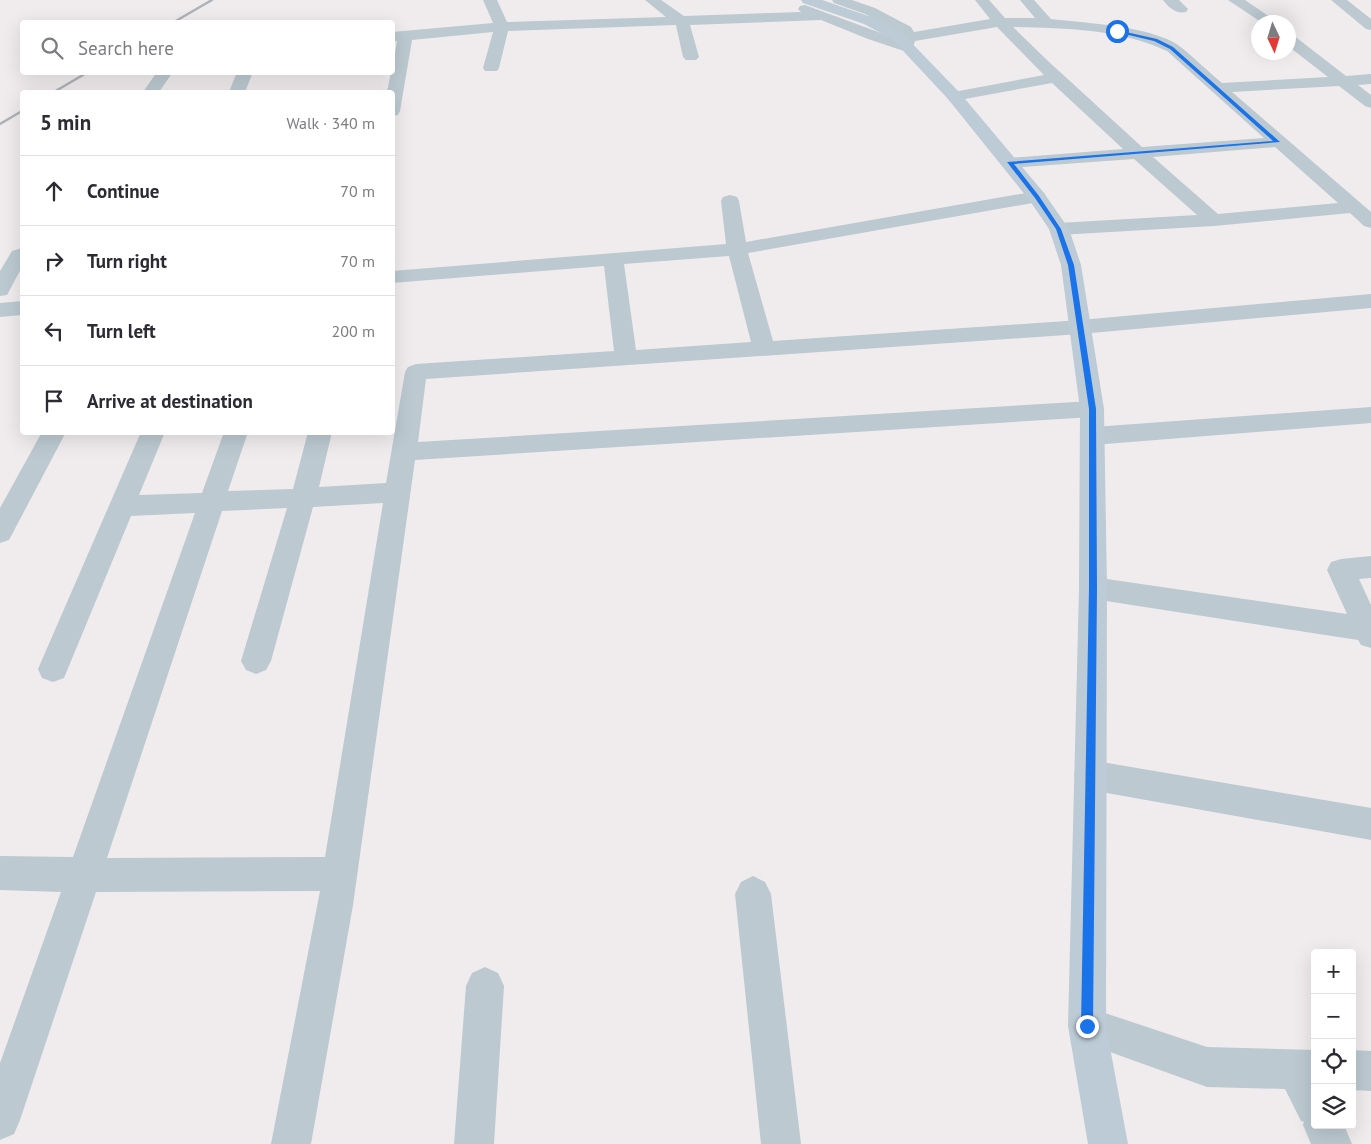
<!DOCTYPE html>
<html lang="en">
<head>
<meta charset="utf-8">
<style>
	body { margin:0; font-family:"PT Sans",sans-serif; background:#f2f2f3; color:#2b2b33 }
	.controls { position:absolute; right:15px; bottom:15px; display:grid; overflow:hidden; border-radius:5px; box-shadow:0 5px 20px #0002 }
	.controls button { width:45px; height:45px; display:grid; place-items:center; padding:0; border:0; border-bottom:1px solid #e1e1e2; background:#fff; color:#2b2b33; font:25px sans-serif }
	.compass { position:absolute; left:1251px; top:15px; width:45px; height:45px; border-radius:50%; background:#fff; box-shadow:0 5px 20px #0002; rotate:176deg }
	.stop { position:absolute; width:15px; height:15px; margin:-11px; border:4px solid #1a73e8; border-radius:50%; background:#fff }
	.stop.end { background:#1a73e8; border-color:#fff; box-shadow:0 1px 5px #0008 }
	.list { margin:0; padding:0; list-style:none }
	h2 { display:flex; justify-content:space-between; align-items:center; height:65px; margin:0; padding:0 20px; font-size:21px }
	h2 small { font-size:16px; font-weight:400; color:#7c7c81 }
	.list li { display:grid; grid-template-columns:32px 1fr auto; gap:15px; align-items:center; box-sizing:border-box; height:70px; padding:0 20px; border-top:1px solid #e1e1e2 }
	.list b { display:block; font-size:19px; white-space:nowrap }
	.list em { font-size:16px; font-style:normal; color:#7c7c81 }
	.icon { flex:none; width:28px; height:28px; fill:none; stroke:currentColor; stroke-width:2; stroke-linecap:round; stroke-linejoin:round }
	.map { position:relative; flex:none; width:1371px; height:1144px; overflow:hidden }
	.search { position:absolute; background:#fff; box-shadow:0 5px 20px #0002; left:20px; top:20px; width:375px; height:55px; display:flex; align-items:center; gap:12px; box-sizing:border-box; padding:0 18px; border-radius:5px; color:#7c7c81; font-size:19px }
	.panel { position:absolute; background:#fff; box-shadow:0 5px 20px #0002; left:20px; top:90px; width:375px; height:345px; border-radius:5px }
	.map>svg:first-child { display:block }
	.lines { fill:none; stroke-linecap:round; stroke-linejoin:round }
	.street { fill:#bcc9d0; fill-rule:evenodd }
	.secondary { fill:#bccbd5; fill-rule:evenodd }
	.rail { stroke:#aeb3b8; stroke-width:2.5 }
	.route { fill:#1a73e8 }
</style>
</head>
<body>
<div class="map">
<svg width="1371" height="1144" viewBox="0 0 1371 1144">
	<rect width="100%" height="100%" fill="#f0eced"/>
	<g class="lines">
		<g class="street">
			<path d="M 483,0 L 497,0 L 507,22 L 666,17 L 645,0 L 661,0 L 684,16 L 801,12 L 798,9 L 800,6 L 805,5 L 900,40 L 899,32 L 865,14 L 834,3 L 832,0 L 852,0 L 875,8 L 911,27 L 914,32 L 990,19 L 975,0 L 989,0 L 1005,18 L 1035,18 L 1020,0 L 1034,0 L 1051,19 C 1085,23 1150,26 1178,45 C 1193,56 1207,71 1222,83 L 1328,77 L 1288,46 L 1288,34 L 1293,35 L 1346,76 L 1371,74 L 1371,84 L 1358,85 L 1371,95 L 1371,108 L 1365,106 L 1339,86 L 1232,92 L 1371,212 L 1371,228 L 1364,226 L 1350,213 L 1214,226 L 1059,235 L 1052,233 L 1049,229 L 1052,225 L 1059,223 L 1197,215 L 1134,159 L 1010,168 L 1004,167 L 1001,163 L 1004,159 L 1010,158 L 1123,149 L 1052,83 L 954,101 L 948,99 L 946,96 L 948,93 L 1044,75 L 997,27 L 915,41 L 912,50 L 907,52 L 868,39 L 821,20 L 690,25 L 699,57 L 696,60 L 686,60 L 683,57 L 676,25 L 508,31 L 499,68 L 497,71 L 485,71 L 483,68 L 493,32 L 412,40 L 400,111 L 398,115 L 392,116 L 392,92 L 387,92 L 391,72 L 392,72 L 397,41 L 392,41 L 392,32 L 493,23 ZM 1013,27 C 1063,28 1120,29 1167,51 L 1264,138 L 1142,147 L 1048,61 ZM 1275,147 L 1338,203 L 1218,214 L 1153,157 Z"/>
			<path d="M 1163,0 L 1179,0 L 1188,9 L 1186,12 C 1176,14 1169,8 1163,0 Z"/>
			<polygon points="1228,0 1245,0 1277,22 1261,22"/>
			<polygon points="1331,0 1347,0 1371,19 1371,30 1366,29"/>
			<polygon points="157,72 173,72 159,92 143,92"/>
			<polygon points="237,72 253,72 245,92 229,92"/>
			<path d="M 1037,191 L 1044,193 L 1046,197 L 1044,201 L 748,253 L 773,341 L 1080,320 L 1371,294 L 1371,308 L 1080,334 L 426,379 L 418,442 L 1092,401 L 1100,403 L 1104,409 L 1100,415 L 1092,417 L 415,460 L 353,905 L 311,1144 L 271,1144 L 320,891 L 96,892 L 20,1120 L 14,1134 L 0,1140 L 0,1063 L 61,892 L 0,890 L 0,856 L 73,857 L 195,513 L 131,516 L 64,678 L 53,682 L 42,678 L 38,669 L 141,432 L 165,432 L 139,495 L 202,493 L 224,432 L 248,432 L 228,491 L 293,489 L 308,432 L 332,432 L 319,487 L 386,483 L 405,372 L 408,367 L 416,364 L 614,351 L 604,266 L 392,283 L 392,271 L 726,244 L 721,201 L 723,197 L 730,195 L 737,197 L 739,201 L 746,242 ZM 729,256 L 751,342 L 636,350 L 624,264 ZM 383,503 L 325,857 L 107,858 L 222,511 L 287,508 L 241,661 L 246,670 L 256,674 L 266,670 L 271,661 L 313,507 Z"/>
			<polygon points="22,248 22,267 7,295 0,296 0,271 12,251"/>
			<polygon points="22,301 22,315 0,317 0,303"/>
			<polygon points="1371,407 1371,423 1093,445 1084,442 1081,436 1084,430 1093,427"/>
			<polygon points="42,432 66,432 9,540 0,543 0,508"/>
			<polygon points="1371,556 1371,578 1359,579 1371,605 1371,648 1361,645 1358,640 1093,599 1083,596 1079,588 1083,580 1093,577 1347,614 1327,570 1331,562 1341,559"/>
			<polygon points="1090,760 1371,808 1371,840 1090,790 1079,786 1074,775 1079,764"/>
			<polygon points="753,876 765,882 771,894 801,1144 761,1144 735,894 741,882"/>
			<polygon points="485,967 498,973 504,986 494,1144 454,1144 466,986 472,973"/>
			<polygon points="1087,1007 1207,1047 1315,1050 1315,1125 1344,1125 1352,1144 1311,1144 1303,1125 1304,1122 1301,1121 1285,1089 1207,1087 1074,1039 1068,1026 1074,1013"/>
			<polygon points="1352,1050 1371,1051 1371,1091 1352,1090"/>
		</g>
		<polygon class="secondary" points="801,0 822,0 874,18 902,33 960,93 1044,193 1069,229 1081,265 1104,409 1107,588 1106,1026 1128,1144 1088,1144 1068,1026 1079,588 1080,409 1061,265 1049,229 1030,201 948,99 892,39 864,24 803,3"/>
		<g class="rail">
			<polyline points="174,22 212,0"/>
			<polyline points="54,92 88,72"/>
			<polyline points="0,124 22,111"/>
		</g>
	</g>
	<polygon class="route" points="1117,30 1157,39 1173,47 1280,142 1014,164 1039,196 1061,229 1074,265 1096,409 1097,588 1093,1026 1091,1030 1087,1031 1083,1030 1081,1026 1089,588 1089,409 1068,265 1056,229 1035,198 1007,162 1273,141 1170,49 1154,41 1116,32"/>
</svg>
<div class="controls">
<button>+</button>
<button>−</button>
<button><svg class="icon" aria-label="locate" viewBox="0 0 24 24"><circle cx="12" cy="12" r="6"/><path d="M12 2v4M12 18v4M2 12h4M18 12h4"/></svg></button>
<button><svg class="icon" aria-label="layers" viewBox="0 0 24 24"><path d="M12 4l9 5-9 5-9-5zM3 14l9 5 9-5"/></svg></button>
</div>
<svg class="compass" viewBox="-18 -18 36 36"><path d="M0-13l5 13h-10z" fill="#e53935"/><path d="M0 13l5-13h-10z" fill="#7c7c81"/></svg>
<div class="stop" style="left:1117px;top:31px"></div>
<div class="stop end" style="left:1087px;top:1026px"></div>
<div class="search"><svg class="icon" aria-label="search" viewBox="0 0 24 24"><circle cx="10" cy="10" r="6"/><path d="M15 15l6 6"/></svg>Search here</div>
<section class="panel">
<h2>5 min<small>Walk · 340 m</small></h2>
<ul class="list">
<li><svg class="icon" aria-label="ahead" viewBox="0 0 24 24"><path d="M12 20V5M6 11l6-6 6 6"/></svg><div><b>Continue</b></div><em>70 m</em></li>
<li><svg class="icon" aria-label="right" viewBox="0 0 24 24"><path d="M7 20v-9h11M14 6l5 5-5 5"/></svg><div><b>Turn right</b></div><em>70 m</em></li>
<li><svg class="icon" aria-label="left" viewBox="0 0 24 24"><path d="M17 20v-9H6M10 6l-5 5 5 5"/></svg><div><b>Turn left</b></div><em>200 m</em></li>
<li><svg class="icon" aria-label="arrive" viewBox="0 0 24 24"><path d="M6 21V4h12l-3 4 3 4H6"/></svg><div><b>Arrive at destination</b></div></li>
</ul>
</section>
</div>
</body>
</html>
